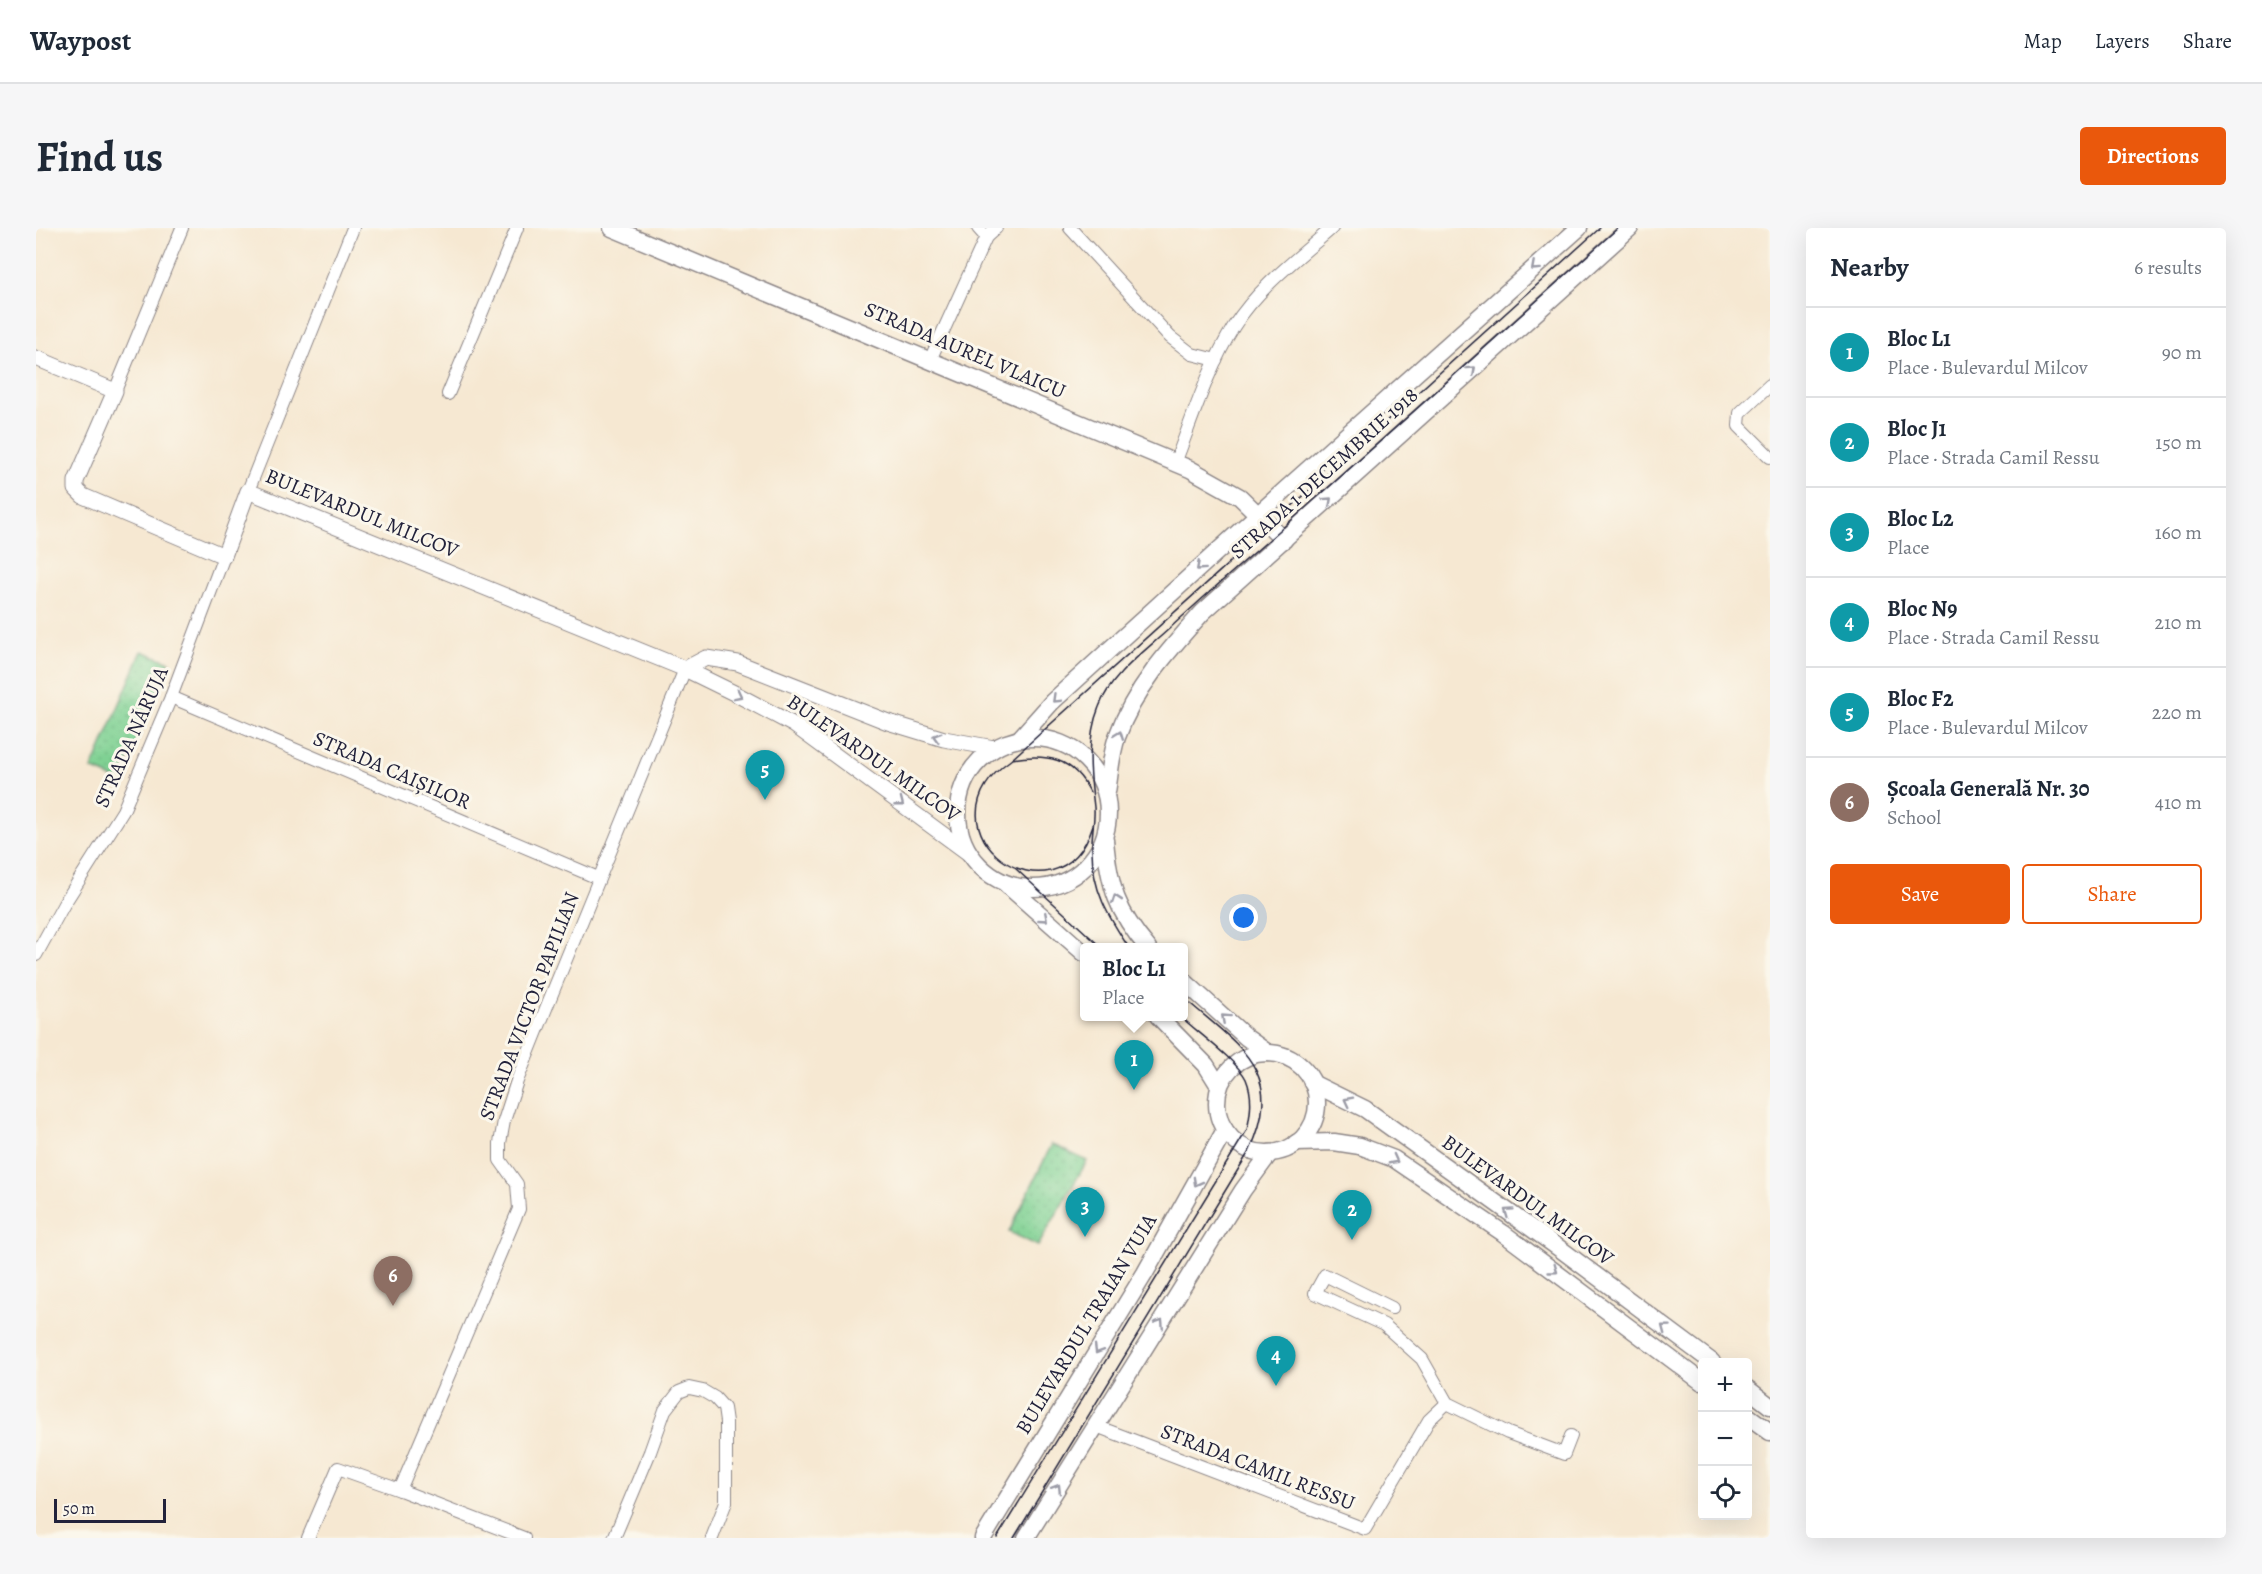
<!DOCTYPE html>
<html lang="en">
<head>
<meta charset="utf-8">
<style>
	body { margin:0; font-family:Alegreya,serif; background:#f6f6f7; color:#1f2937 }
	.controls { position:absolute; right:18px; bottom:18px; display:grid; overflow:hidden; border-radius:6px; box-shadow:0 6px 24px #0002 }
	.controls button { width:54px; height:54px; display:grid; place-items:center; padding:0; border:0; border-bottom:2px solid #e0e1e3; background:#fff; color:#1f2937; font:30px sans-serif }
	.scale { position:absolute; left:18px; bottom:15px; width:112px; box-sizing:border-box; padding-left:6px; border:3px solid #22223b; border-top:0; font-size:16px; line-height:21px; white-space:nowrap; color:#22223b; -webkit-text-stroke:4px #fbf7ec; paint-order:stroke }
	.you { position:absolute; left:1208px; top:690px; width:21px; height:21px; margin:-15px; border:4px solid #fff; border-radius:50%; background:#1a73e8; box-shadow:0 0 0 9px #1a73e833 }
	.badge { display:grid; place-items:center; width:39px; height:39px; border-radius:50%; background:#ea580c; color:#fff; font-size:20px; font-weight:700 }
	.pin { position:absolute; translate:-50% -50px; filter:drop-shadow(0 2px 3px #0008) }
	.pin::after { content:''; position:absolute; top:32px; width:21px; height:18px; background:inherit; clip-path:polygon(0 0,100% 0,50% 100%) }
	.popup { position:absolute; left:1044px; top:715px; width:108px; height:78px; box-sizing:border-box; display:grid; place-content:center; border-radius:6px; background:#fff; filter:drop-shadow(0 2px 4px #0005); font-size:20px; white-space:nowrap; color:#747a83 }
	.popup b { font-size:22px; color:#1f2937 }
	.popup::after { content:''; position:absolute; left:50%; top:100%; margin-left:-12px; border:12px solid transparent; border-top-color:#fff }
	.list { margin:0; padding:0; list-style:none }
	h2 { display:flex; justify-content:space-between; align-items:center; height:78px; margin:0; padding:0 24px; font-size:26px }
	h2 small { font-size:20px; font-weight:400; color:#747a83 }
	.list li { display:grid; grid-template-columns:39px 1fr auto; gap:18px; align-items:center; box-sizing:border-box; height:90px; padding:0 24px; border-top:2px solid #e0e1e3 }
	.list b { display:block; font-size:22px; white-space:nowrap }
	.list p { margin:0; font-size:20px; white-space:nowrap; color:#747a83 }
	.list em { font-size:20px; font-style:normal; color:#747a83 }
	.actions { display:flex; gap:12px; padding:18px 24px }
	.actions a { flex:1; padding:14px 0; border:2px solid #ea580c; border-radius:6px; text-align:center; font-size:21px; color:#ea580c }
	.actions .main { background:#ea580c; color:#fff }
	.icon { flex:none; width:33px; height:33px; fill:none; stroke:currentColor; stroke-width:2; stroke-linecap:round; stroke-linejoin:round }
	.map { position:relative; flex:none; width:1734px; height:1310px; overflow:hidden; border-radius:6px }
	header { display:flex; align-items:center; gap:36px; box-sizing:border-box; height:84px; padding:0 30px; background:#fff; border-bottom:2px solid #e0e1e3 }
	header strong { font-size:28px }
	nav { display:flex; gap:33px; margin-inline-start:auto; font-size:21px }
	.intro { display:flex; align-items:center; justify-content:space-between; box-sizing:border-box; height:144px; padding:0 36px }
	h1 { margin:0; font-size:42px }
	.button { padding:15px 27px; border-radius:6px; background:#ea580c; color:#fff; font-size:21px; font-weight:700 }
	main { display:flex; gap:36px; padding:0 36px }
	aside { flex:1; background:#fff; border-radius:6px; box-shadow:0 6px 24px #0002 }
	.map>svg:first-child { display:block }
	.green { fill:url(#green-dots); stroke:#507a67; stroke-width:1.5 }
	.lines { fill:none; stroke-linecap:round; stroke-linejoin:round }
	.minor-casing { stroke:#8c8586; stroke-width:14 }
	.tertiary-casing { stroke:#8c8586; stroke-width:17 }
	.secondary-casing { stroke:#8c8586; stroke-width:19 }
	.minor { stroke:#fff; stroke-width:12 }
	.tertiary { stroke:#fff; stroke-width:15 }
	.secondary { stroke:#fff; stroke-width:16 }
	.tram { stroke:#22223b; stroke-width:1.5 }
	.oneway { stroke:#9c9ca7 }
	.labels { text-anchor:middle; stroke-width:6; stroke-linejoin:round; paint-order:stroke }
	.street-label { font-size:21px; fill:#22223b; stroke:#fbf7ec }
</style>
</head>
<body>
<header>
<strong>Waypost</strong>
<nav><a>Map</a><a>Layers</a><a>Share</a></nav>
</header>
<div class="intro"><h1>Find us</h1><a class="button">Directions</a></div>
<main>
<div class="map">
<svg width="1734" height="1310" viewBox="0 0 1734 1310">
	<defs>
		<pattern id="green-dots" width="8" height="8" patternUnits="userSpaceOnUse" patternTransform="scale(1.5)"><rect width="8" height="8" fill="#7fd193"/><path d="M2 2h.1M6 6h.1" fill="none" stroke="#6db380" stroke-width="1.8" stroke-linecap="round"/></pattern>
	</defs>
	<rect width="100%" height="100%" fill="#fbf7ec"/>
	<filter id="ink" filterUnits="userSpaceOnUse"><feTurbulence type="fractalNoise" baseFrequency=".0167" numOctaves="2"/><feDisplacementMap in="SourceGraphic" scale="12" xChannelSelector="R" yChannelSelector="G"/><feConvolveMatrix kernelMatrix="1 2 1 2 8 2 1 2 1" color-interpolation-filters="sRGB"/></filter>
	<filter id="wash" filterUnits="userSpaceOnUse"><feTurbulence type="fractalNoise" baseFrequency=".008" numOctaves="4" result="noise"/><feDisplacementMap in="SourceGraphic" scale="24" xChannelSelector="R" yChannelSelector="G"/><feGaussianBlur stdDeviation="1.35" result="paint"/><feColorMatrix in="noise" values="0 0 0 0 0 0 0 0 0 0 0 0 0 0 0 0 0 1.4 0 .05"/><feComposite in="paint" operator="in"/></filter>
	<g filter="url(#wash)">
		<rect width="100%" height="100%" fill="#f6e8d2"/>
		<g class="green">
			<polygon points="106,423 134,434 83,553 56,541"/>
			<polygon points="1016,916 1051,933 1002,1018 973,1004"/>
		</g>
	</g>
	<g filter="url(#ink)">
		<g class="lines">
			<g class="minor-casing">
				<g id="minor">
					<polyline points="942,0 950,9"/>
					<polyline points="1034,0 1134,109 1156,126 1180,132"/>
					<polyline points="894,132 950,9 960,0"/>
					<polyline points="1734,157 1704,185 1703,198 1734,229"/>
					<polyline points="79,163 146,0"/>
					<polyline points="412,166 481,0"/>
					<path d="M 1139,235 C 1157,189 1172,140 1198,98 C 1222,60 1262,30 1296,0"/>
					<polyline points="212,263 317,0"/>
					<polyline points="135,469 562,650"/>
					<polyline points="0,727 28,676 87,583 135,469 188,328"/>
					<polyline points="1356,1080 1289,1047 1279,1065 1348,1097 1386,1131 1411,1175 1472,1205 1528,1226 1535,1208"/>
					<polyline points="1060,1198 1329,1301 1393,1192 1411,1175"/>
					<polyline points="364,1262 488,1310"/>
					<polyline points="272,1310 302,1240 364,1262 483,981 481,956 464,932 464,915 468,893 481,853 511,778 649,441"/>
					<polyline points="578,1310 614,1224 629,1182 643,1164 653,1160 667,1163 679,1170 688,1180 690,1194 690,1274 676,1310"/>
				</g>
			</g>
			<g class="tertiary-casing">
				<g id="tertiary">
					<polyline points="0,130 79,163 40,253 40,261 47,268 188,328 212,263 649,441 698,465 758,497 935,627"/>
					<polyline points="649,441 670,430 702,435 852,494 908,511 958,520"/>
				</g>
			</g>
			<g class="secondary-casing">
				<g id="secondary">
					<polyline points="576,0 1154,241 1204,269 1248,312"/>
					<circle cx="997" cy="585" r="75"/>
					<polyline points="984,510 1016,474 1250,261 1543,0"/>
					<path d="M 1071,564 C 1074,546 1075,526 1081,509 C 1098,461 1133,422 1167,384 L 1594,0"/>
					<path d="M 1069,612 C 1073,658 1081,684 1112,720"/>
					<polyline points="971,657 1048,725"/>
					<polyline points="1148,753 1211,810 1232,825"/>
					<polyline points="1122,788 1170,837 1183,858"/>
					<circle cx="1231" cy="875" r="50"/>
					<polyline points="1276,855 1329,881 1527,1023 1676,1134"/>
					<polyline points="1260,915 1298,914 1324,918 1358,931 1467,1005 1666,1154"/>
					<polyline points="1712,1161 1734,1178"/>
					<polyline points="1712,1188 1734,1204"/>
					<polyline points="947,1310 1109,1045 1189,902"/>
					<polyline points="990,1310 1207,962 1234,925"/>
				</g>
			</g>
			<use href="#minor" class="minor"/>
			<use href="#tertiary" class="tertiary"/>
			<use href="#secondary" class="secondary"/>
			<g class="tram">
				<path d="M 976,531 C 1011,525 1037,530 1054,564"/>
				<path d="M 1057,597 C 1022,706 875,602 976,531 L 1564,0"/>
				<polyline points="980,641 1066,720"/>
				<path d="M 1093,720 C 1072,688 1056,662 1056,622 C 1055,608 1059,594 1058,579 C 1054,546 1050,511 1063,479 C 1075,447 1108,424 1133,401 C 1180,357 1229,316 1277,273 C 1379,183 1480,91 1582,0"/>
				<path d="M 961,1310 L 1211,902 C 1215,884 1217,868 1210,851 C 1201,833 1160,803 1144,788"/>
				<path d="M 978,1310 L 1214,922 C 1251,842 1202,818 1148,770"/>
			</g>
		</g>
		<defs><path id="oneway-chevron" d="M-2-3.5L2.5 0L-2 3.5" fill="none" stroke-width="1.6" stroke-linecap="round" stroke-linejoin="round" transform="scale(1.5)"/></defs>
		<g class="oneway">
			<use href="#oneway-chevron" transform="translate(1499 39) rotate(138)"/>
			<use href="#oneway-chevron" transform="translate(1436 142) rotate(-42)"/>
			<use href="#oneway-chevron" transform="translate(1292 273) rotate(-42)"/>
			<use href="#oneway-chevron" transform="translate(1164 339) rotate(138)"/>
			<use href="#oneway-chevron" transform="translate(702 467) rotate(27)"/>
			<use href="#oneway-chevron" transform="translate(1020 471) rotate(136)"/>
			<use href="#oneway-chevron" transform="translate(1083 507) rotate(-69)"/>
			<use href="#oneway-chevron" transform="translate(901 509) rotate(-164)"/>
			<use href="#oneway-chevron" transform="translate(864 575) rotate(38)"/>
			<use href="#oneway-chevron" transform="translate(1080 671) rotate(-109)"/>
			<use href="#oneway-chevron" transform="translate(1008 690) rotate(41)"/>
			<use href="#oneway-chevron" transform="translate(1189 790) rotate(-138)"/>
			<use href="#oneway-chevron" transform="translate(1312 873) rotate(-153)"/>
			<use href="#oneway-chevron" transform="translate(1358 932) rotate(28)"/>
			<use href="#oneway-chevron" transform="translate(1161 954) rotate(119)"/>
			<use href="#oneway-chevron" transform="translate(1472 984) rotate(-145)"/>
			<use href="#oneway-chevron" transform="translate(1518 1042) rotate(36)"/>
			<use href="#oneway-chevron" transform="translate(1124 1095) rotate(-57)"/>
			<use href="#oneway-chevron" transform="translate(1629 1100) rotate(-143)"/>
			<use href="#oneway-chevron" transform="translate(1062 1122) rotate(121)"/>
			<use href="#oneway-chevron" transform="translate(1021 1260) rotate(-58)"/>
		</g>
	</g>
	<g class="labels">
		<g class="street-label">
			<text transform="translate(929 122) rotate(23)" y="7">STRADA AUREL VLAICU</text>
			<text transform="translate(1288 245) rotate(-42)" y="7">STRADA 1 DECEMBRIE 1918</text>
			<text transform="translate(326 285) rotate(22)" y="7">BULEVARDUL MILCOV</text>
			<text transform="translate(95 509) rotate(-66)" y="7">STRADA NĂRUJA</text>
			<text transform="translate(838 530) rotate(35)" y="7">BULEVARDUL MILCOV</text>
			<text transform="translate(356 542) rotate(23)" y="7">STRADA CAIȘILOR</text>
			<text transform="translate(493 778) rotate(-69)" y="7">STRADA VICTOR PAPILIAN</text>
			<text transform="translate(1492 972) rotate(36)" y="7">BULEVARDUL MILCOV</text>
			<text transform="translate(1050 1096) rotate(-59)" y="7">BULEVARDUL TRAIAN VUIA</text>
			<text transform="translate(1222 1239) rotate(21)" y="7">STRADA CAMIL RESSU</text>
		</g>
	</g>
</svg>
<div class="controls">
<button>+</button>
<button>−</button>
<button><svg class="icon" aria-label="locate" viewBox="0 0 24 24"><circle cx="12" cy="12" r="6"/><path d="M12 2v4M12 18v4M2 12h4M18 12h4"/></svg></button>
</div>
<div class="scale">50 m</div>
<div class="you"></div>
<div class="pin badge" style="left:1098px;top:862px;background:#0f9aa8">1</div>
<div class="popup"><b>Bloc L1</b>Place</div>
<div class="pin badge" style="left:1316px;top:1012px;background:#0f9aa8">2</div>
<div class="pin badge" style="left:1049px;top:1009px;background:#0f9aa8">3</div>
<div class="pin badge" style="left:1240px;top:1158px;background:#0f9aa8">4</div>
<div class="pin badge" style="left:729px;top:572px;background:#0f9aa8">5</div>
<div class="pin badge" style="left:357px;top:1078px;background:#8d6e63">6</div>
</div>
<aside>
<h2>Nearby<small>6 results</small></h2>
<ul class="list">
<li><span class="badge" style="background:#0f9aa8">1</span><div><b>Bloc L1</b><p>Place · Bulevardul Milcov</p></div><em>90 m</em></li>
<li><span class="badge" style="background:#0f9aa8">2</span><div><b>Bloc J1</b><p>Place · Strada Camil Ressu</p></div><em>150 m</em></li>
<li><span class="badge" style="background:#0f9aa8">3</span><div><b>Bloc L2</b><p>Place</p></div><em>160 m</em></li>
<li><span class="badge" style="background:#0f9aa8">4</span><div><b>Bloc N9</b><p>Place · Strada Camil Ressu</p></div><em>210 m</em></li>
<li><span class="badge" style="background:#0f9aa8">5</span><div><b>Bloc F2</b><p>Place · Bulevardul Milcov</p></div><em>220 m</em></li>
<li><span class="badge" style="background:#8d6e63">6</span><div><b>Școala Generală Nr. 30</b><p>School</p></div><em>410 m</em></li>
</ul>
<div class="actions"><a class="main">Save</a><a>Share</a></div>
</aside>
</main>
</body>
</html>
